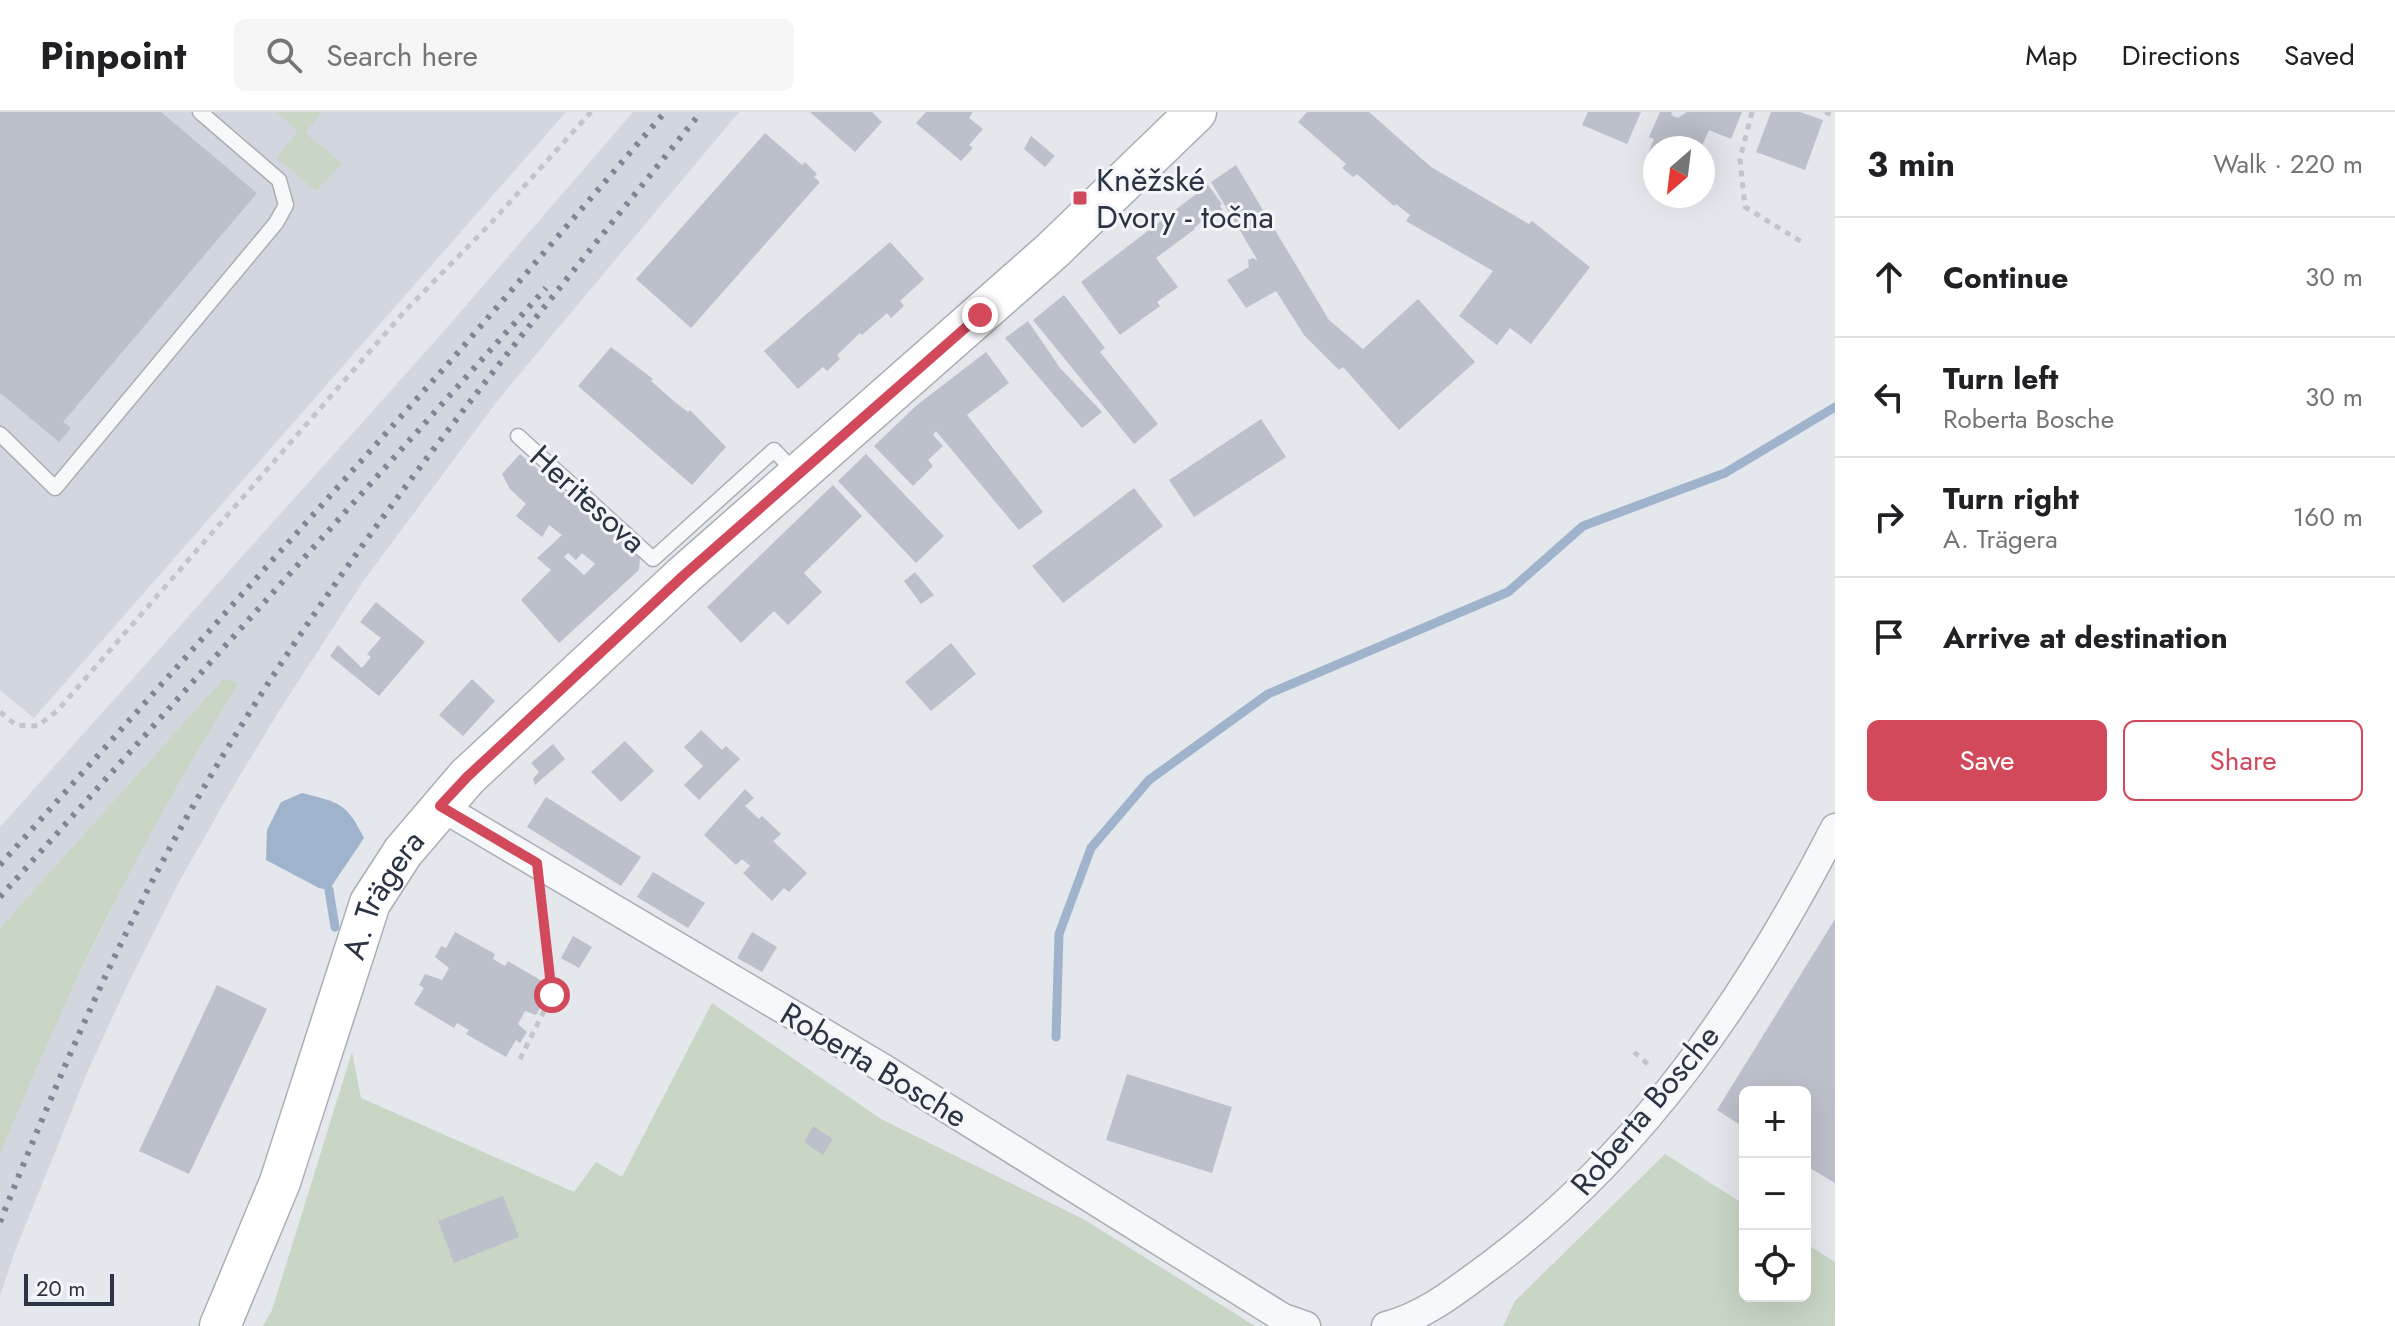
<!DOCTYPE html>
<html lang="en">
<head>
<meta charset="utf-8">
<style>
	body { margin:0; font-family:Jost,sans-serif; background:#f6f6f6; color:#202124 }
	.controls { position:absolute; right:24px; bottom:24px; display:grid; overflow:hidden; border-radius:12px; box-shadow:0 8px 32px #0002 }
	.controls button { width:72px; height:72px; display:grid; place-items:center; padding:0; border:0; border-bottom:2px solid #e0e0e0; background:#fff; color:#202124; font:40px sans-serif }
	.compass { position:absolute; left:1643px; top:24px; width:72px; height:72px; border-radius:50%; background:#fff; box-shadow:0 8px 32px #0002; rotate:208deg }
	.scale { position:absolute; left:24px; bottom:20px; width:90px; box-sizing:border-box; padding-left:8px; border:4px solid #2b3445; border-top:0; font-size:22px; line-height:28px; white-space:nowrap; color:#2b3445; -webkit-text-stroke:6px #f4f6f9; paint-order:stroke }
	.stop { position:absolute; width:24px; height:24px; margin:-18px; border:6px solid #d1495b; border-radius:50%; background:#fff }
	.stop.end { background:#d1495b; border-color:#fff; box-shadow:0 2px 8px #0008 }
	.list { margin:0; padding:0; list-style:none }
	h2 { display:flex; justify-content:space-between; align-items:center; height:104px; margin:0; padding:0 32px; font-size:34px }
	h2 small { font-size:26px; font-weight:400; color:#757577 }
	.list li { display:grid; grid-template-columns:52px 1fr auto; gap:24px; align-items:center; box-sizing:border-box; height:120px; padding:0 32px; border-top:2px solid #e0e0e0 }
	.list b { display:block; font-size:30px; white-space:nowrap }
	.list p { margin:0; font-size:26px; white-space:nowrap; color:#757577 }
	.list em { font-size:26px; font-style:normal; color:#757577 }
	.actions { display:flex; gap:16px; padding:24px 32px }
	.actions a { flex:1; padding:18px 0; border:2px solid #d1495b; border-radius:12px; text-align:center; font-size:28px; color:#d1495b }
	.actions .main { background:#d1495b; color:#fff }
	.icon { flex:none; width:44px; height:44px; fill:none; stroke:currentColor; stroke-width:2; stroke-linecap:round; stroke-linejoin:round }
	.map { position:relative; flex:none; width:1835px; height:1214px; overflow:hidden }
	header { display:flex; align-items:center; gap:48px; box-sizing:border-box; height:112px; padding:0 40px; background:#fff; border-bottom:2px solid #e0e0e0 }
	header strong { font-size:38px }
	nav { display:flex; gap:44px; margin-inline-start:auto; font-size:28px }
	.search { width:560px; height:72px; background:#f6f6f6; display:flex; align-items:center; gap:20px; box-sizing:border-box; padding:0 28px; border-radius:12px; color:#757577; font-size:30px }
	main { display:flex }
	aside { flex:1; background:#fff }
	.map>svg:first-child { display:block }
	.built { fill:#d2d6de }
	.green { fill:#c9d6c5; fill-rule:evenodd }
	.water { fill:#9fb4cc }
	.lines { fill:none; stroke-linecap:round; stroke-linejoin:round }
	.stream { stroke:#9fb4cc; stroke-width:9 }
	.building { fill:#bbc0ca; fill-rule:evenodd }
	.lane-casing { stroke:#a9aeb7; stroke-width:17 }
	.street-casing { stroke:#a9aeb7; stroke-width:31 }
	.secondary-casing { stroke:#a9aeb7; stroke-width:43 }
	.path { stroke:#c2c5cb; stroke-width:5; stroke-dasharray:6 6; stroke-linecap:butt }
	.lane { stroke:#f7f8fa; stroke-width:14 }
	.street { stroke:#f7f8fa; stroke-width:28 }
	.secondary { stroke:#fff; stroke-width:40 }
	.rail { stroke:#7d8696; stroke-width:6; stroke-dasharray:4 8; stroke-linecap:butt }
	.route { stroke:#d1495b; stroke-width:10 }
	.poi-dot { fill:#d1495b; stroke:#f4f6f9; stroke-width:3 }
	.labels { text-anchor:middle; stroke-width:6; stroke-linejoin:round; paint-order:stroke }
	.poi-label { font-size:32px; fill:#2b3445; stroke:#f4f6f9; text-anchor:start }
	.street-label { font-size:32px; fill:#2b3445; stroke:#f4f6f9 }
</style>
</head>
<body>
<header>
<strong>Pinpoint</strong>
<div class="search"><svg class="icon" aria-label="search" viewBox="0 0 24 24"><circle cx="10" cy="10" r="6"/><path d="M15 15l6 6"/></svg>Search here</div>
<nav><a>Map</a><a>Directions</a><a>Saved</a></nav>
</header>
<main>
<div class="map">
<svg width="1835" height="1214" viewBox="0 0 1835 1214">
	<rect width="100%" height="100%" fill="#e4e7ec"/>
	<g class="built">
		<polygon points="0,0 566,0 34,606 0,578"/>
		<polygon points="633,0 739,0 498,288 364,468 279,599 236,670 179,770 126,876 89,956 15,1139 0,1184 0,1043 43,936 136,747 193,644 237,572 224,566 0,816 0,715 437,227"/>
	</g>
	<g class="green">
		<polygon points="276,0 322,0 305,21 342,51 316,79 277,46 298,19"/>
		<path d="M 224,566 L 238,572 C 144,722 66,879 0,1043 L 0,816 Z"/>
		<path d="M 712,891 L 881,1007 L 1085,1108 L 1255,1214 L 263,1214 L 272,1198 L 352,940 L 361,986 L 574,1080 L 596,1050 L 622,1065 ZM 813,1015 L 833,1027 L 823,1042 L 804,1030 Z"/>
		<polygon points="1665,1042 1745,1093 1745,1184 1805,1184 1805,1131 1835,1150 1835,1214 1503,1214 1515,1189"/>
	</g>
	<path class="water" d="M 302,681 C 340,691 346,690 364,726 L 329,778 L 319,776 L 266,748 L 267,718 L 281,690 Z"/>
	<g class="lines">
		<g class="stream">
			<polyline points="329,778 335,815"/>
			<polyline points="1056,925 1059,822 1091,736 1149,668 1268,582 1508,480 1583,414 1725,361 1835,295"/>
		</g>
	</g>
	<g class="building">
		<polygon points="0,0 161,0 257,81 63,310 71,316 59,330 0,281"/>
		<polygon points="810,0 872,0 882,10 855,40"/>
		<polygon points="926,0 973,0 969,6 983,17 969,33 973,36 961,49 916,11"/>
		<polygon points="1307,0 1369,0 1431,55 1529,112 1532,109 1590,155 1531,232 1510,216 1497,233 1459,204 1493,159 1406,109 1410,103 1396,92 1394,94 1357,62 1353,65 1342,56 1346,52 1298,10"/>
		<polygon points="1588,0 1641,0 1627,32 1582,13"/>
		<polygon points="1660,0 1672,0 1671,3 1678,6 1687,0 1742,0 1731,27 1709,18 1701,36 1655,36 1655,45 1648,42 1654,27 1649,25"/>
		<polygon points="1771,0 1800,0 1823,8 1805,58 1756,40"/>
		<polygon points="765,21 802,53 805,50 817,62 814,65 820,70 691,216 636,167"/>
		<polygon points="1031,24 1055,44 1045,55 1024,37"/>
		<polygon points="1236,53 1329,208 1363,237 1418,187 1475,250 1399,318 1343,255 1339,258 1304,223 1276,179 1246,196 1227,168 1249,155 1248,148 1253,146 1258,149 1211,70"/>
		<polygon points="1208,73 1222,92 1220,94 1223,99 1213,108 1209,103 1194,116 1195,117 1156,146 1178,175 1157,190 1160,194 1120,223 1081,170"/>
		<polygon points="890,130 924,167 900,189 904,194 891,206 887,201 862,223 860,221 837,243 840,247 827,259 823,255 798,277 764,239"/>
		<polygon points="1064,183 1105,236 1100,240 1158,312 1134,332 1033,208"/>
		<polygon points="1028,209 1060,256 1102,300 1082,316 1005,226"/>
		<polygon points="611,235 653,267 651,269 676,291 688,300 690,298 726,335 692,373 578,274"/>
		<polygon points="986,240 1009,271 967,303 1043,400 1019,418 936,319 933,323 943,334 928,348 933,354 913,374 874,334 917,293"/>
		<polygon points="1261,307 1286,345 1194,405 1169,368"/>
		<path d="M 520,342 L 640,446 L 639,458 L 559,531 L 521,488 L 551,458 L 537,446 L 562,423 L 549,413 L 542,425 L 516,404 L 526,392 L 510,377 L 502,362 ZM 568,441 L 576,448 L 582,441 L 595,452 L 584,463 L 564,445 Z"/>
		<polygon points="866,342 944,424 916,451 838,369"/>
		<polygon points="833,373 862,404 804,461 822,480 788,513 774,499 741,531 707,495"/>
		<polygon points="1134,376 1163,414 1063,491 1032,454"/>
		<polygon points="915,460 934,483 921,492 904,469"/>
		<polygon points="376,490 425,530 379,584 330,544 338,533 362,556 371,545 367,542 381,526 360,510"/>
		<polygon points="951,531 976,562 931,599 905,570"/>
		<polygon points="472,567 495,589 463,624 439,603"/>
		<polygon points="701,618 722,638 726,634 740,647 699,688 684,673 703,654 684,635"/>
		<polygon points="625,629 654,659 621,690 591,660"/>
		<polygon points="553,632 565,647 535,673 533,667 539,660 531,651"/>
		<polygon points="745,677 754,686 745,694 759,707 762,704 781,722 773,729 807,761 789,780 784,776 772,789 743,761 750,754 742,747 736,753 704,723"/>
		<polygon points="546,685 641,745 621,774 527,715"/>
		<polygon points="653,760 705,791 688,816 637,785"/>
		<polygon points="1835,807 1835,1071 1805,1053 1805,980 1745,980 1745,1016 1717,998"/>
		<polygon points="455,820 495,842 493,847 505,854 508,849 547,872 538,888 543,891 536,903 525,899 518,912 527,920 520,931 516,928 506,945 466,922 469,918 457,911 454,916 414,892 424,876 419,873 425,862 442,868 449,856 435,845 441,834 446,836"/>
		<polygon points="752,820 777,835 762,860 737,846"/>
		<polygon points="573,824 592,835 579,856 561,846"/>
		<polygon points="217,873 267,897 189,1062 139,1039"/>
		<polygon points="1127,962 1232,995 1212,1061 1106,1028"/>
		<polygon points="813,1014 833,1027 823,1043 804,1030"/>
		<polygon points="503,1084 519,1125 454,1151 438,1109"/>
	</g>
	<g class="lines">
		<g class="lane-casing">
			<g id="lane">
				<polyline points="0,322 55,376 276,111 286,93 279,68 200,0"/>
				<polyline points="518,324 653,447 774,338 795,360"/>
			</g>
		</g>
		<g class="street-casing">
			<g id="street">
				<polyline points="440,694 876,952 1283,1206 1306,1214"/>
				<path d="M 1386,1214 C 1426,1204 1458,1177 1491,1153 C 1642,1041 1750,882 1835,716"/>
			</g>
		</g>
		<g class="secondary-casing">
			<g id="secondary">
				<path id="s1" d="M 220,1214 L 280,1070 L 370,791 L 403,740 L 467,665 L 684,463 L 1053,138 L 1196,0"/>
			</g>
		</g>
		<g class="path">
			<polyline points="1752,0 1740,47 1745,95 1805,132"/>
			<polyline points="1825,0 1835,4"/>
			<polyline points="0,600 16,613 38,614 58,598 404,200 491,111 591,0"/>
			<polyline points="1634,940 1651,955"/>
			<polyline points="520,947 552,883 542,788"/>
		</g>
		<use href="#lane" class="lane"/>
		<use href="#street" class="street"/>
		<use href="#secondary" class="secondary"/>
		<g class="rail">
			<polyline points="0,753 455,244 665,0"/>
			<polyline points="0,785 546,176"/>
			<path d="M 0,1110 C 63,954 129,799 216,655 C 356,421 531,212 701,0"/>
		</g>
	</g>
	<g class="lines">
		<polyline class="route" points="552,883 537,751 440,694 467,665 684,463 980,203"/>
	</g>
	<rect class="poi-dot" x="1072" y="78" width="16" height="16" rx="4"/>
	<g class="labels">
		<g class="poi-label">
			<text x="1096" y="79">Kněžské<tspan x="1096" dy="37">Dvory - točna</tspan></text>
		</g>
		<g class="street-label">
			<text transform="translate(588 387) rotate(42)" y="11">Heritesova</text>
			<text dy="11" stroke="none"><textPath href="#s1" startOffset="462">A. Trägera</textPath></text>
			<text transform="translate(874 953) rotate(31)" y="11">Roberta Bosche</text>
			<text transform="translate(1645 998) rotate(-50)" y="11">Roberta Bosche</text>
		</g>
	</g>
</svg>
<div class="controls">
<button>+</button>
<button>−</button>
<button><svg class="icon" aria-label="locate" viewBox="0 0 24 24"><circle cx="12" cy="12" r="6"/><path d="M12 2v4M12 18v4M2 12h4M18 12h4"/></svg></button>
</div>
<svg class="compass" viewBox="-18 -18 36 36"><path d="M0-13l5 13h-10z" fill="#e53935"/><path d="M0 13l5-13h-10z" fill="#757577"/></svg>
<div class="scale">20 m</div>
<div class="stop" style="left:552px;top:883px"></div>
<div class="stop end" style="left:980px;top:203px"></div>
</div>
<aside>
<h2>3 min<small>Walk · 220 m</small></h2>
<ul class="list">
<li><svg class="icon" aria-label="ahead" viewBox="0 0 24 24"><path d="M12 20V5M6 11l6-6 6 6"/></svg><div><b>Continue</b></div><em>30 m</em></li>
<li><svg class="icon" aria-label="left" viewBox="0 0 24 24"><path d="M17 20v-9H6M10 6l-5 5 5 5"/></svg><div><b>Turn left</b><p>Roberta Bosche</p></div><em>30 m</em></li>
<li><svg class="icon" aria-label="right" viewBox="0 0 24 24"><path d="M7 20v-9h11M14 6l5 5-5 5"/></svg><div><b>Turn right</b><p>A. Trägera</p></div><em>160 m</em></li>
<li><svg class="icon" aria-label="arrive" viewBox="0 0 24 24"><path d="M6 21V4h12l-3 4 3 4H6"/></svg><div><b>Arrive at destination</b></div></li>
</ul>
<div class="actions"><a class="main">Save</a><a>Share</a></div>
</aside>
</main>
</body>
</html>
